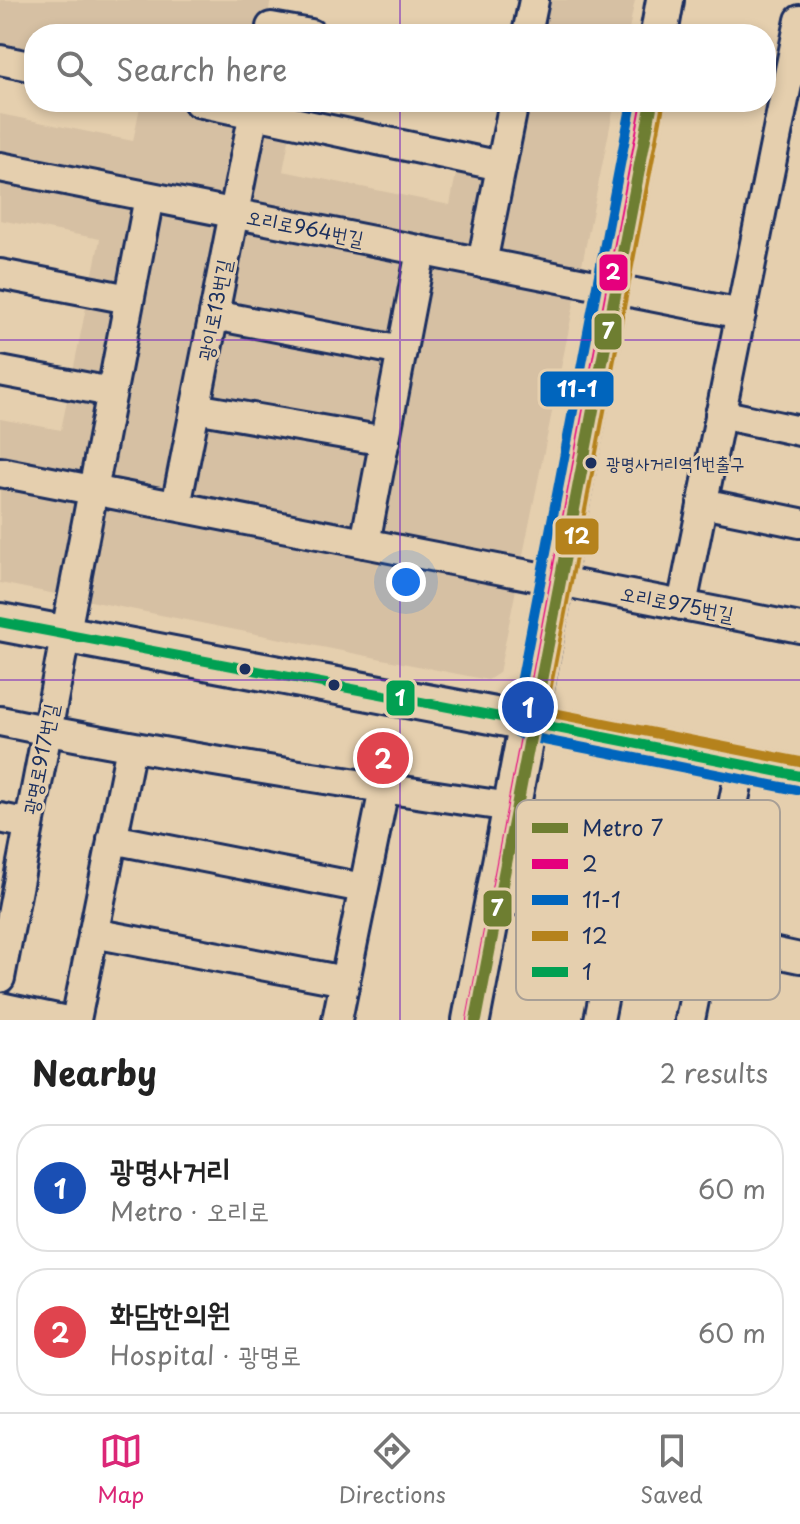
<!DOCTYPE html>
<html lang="en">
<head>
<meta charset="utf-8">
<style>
	body { margin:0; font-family:"Playpen Sans","Poor Story",sans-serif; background:#f2f2f2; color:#222 }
	.you { position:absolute; left:406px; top:582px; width:28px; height:28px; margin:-20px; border:6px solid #fff; border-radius:50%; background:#1a73e8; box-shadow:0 0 0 12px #1a73e833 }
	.badge { display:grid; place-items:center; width:52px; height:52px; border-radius:50%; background:#db2777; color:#fff; font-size:26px; font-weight:700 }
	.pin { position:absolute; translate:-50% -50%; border:4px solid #fff; box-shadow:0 2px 8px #0006 }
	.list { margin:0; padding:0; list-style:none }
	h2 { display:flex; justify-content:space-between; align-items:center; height:104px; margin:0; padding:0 32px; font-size:34px }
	h2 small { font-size:26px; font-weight:400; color:#767676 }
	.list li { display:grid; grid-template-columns:52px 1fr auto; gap:24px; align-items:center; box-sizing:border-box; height:128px; margin:0 16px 16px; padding:0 16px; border:2px solid #e0e0e0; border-radius:32px }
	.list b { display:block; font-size:30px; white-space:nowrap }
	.list p { margin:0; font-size:26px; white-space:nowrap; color:#767676 }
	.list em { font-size:26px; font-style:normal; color:#767676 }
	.icon { flex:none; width:44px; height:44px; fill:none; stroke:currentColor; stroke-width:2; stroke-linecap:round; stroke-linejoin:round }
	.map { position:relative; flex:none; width:800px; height:1020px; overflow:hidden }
	.search { position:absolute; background:#fff; box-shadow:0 4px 12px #0003; left:24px; right:24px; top:24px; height:88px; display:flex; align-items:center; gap:20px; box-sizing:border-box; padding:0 28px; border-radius:32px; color:#767676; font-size:30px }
	.sheet { height:392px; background:#fff }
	nav { display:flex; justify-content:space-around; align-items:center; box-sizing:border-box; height:112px; border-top:2px solid #e0e0e0; background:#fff; font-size:22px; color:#767676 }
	nav a { display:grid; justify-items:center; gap:4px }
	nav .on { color:#db2777 }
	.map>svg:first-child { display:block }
	.built { fill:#d6c0a3 }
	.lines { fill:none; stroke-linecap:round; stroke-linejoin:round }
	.minor-casing { stroke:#1b2f5e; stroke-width:34 }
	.major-casing { stroke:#1b2f5e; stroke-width:42 }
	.minor { stroke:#e5cfae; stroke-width:28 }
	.major { stroke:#e5cfae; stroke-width:36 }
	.bus-1-casing { stroke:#e5cfae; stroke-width:16 }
	.bus-2-casing { stroke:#e5cfae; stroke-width:16 }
	.bus-3-casing { stroke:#e5cfae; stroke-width:16 }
	.bus-4-casing { stroke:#e5cfae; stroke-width:16 }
	.bus-1 { stroke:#e5007d; stroke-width:10 }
	.bus-2 { stroke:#0065bd; stroke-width:10 }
	.bus-3 { stroke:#b5821c; stroke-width:10 }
	.bus-4 { stroke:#01a052; stroke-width:10 }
	.metro-1-casing { stroke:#e5cfae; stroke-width:18 }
	.metro-1 { stroke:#6e7e31; stroke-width:12 }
	.grid { fill:none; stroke:#7b2cbf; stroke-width:2; stroke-opacity:0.55 }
	.bus-dot { fill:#1b2f5e; stroke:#e5cfae; stroke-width:3 }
	.labels { text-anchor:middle; stroke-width:6; stroke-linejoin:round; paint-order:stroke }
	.bus-label { font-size:18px; fill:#1b2f5e; stroke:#e5cfae; text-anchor:start }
	.street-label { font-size:20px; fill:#1b2f5e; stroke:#e5cfae }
	.key { fill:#e5cfae; stroke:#a89f96; stroke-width:2 }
	.key-label { font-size:22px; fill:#1b2f5e }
	.line-badge { stroke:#e5cfae; stroke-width:3 }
	.badge-label { font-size:22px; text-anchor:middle; font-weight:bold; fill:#fff }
</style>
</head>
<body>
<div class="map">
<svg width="800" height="1020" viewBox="0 0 800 1020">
	<rect width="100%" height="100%" fill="#e5cfae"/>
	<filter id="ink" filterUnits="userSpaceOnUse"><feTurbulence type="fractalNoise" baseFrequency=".0125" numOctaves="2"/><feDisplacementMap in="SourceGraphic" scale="16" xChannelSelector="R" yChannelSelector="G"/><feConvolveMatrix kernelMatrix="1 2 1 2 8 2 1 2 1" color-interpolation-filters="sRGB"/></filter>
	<g filter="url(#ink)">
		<g class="built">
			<polygon points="0,0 271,0 264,34 34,34 34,61 0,54"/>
			<polygon points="544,0 635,0 628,34 537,34"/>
			<polygon points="141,102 157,102 291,129 283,171 450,205 458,163 492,170 523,102 615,102 499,673 488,680 0,583 0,419 61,430 100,239 0,220 0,114 133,141"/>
		</g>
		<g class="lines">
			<g class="minor-casing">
				<g id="minor">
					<polyline points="271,27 311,34"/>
					<polyline points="527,34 534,0"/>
					<polyline points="0,60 34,67"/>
					<polyline points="198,102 501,166"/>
					<polyline points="0,167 741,314"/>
					<polyline points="482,263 514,102"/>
					<polyline points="0,274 129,299"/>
					<polyline points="214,315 402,351"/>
					<polyline points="0,371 111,392"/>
					<polyline points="195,408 385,441"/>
					<polyline points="720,414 800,431"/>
					<polyline points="0,472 800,628"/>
					<polyline points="702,503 800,523"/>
					<polyline points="176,506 256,102"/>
					<polyline points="365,543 421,251"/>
					<polyline points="682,605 800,20"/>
					<path d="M 0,721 C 169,756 340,782 511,807"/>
					<polyline points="0,818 29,824"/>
					<polyline points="112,839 363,888"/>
					<polyline points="495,896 675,931 800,958"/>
					<polyline points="93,933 345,981"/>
					<polyline points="0,978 149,197"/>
					<polyline points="0,1007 62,1020"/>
					<polyline points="76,1020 131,747"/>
					<polyline points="337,1020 384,789"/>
					<polyline points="599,1020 619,920"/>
					<polyline points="690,1020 741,765"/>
				</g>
			</g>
			<g class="major-casing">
				<g id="major">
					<polyline points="659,34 665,0"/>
					<polyline points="0,622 527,722 800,776"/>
					<polyline points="471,1020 646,102"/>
				</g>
			</g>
			<use href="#minor" class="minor"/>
			<use href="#major" class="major"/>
			<g class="bus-1-casing">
				<polyline id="bus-1" points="471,1020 646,102"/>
			</g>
			<g class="bus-2-casing">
				<polyline id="bus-2" points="632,102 513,725 517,732 524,736 797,790"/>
			</g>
			<g class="bus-3-casing">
				<polyline id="bus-3" points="660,105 543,711 800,762"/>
			</g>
			<g class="bus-4-casing">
				<polyline id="bus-4" points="0,622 527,722 800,776"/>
			</g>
			<use href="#bus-1" class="bus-1"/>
			<use href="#bus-2" class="bus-2"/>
			<use href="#bus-3" class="bus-3"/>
			<use href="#bus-4" class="bus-4"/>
			<g class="metro-1-casing">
				<polyline id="metro-1" points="476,1020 652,102"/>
			</g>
			<use href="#metro-1" class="metro-1"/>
		</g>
	</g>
	<path class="grid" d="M 400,0 L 400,34M 400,102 L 400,1020M 0,340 L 800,340M 0,680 L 800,680"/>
	<g class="bus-dot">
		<circle cx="591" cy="463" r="7"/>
		<circle cx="245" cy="669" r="7"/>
		<circle cx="334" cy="685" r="7"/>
	</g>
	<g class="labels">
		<g class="bus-label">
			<text x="606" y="470">광명사거리역1번출구</text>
		</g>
		<g class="street-label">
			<text transform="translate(305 228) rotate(11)" y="7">오리로964번길</text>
			<text transform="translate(215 310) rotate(-79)" y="7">광이로13번길</text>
			<text transform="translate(677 604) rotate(11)" y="7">오리로975번길</text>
			<text transform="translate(41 759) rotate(-79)" y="7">광명로917번길</text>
		</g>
	</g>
	<rect x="516" y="800" width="264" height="200" rx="12" class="key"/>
	<rect x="532" y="823" width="36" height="10" fill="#6e7e31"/>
	<rect x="532" y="859" width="36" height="10" fill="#e5007d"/>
	<rect x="532" y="895" width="36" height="10" fill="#0065bd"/>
	<rect x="532" y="931" width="36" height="10" fill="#b5821c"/>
	<rect x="532" y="967" width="36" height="10" fill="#01a052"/>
	<g class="key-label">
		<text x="582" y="836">Metro 7</text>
		<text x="582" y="872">2</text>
		<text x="582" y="908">11-1</text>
		<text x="582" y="944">12</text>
		<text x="582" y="980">1</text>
	</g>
	<g class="line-badge">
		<rect x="598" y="253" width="31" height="39" rx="8" fill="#e5007d"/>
		<rect x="593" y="312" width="30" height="39" rx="8" fill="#6e7e31"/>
		<rect x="539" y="370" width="76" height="38" rx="8" fill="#0065bd"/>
		<rect x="554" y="517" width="46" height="39" rx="8" fill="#b5821c"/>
		<rect x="385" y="679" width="31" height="38" rx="8" fill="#01a052"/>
		<rect x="482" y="889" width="31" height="39" rx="8" fill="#6e7e31"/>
	</g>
	<g class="badge-label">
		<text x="613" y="280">2</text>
		<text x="608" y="339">7</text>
		<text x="577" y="397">11-1</text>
		<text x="577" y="544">12</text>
		<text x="400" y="706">1</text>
		<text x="497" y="916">7</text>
	</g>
</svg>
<div class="you"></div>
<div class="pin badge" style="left:528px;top:707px;background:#1a4fb4">1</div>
<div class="pin badge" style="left:383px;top:758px;background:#e0444e">2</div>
<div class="search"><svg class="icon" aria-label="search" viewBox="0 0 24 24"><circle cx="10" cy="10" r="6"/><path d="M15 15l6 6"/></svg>Search here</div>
</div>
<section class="sheet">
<h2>Nearby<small>2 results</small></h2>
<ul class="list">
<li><span class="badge" style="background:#1a4fb4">1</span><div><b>광명사거리</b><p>Metro · 오리로</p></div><em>60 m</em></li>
<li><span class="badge" style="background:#e0444e">2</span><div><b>화담한의원</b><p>Hospital · 광명로</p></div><em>60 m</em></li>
</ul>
</section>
<nav>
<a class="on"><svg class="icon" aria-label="map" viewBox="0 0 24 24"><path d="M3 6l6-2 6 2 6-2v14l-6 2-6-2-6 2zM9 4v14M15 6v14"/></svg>Map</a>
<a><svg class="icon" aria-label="directions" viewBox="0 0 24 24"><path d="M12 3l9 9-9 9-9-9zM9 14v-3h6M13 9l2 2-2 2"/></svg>Directions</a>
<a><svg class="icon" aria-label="saved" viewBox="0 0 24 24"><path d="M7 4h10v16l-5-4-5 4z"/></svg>Saved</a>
</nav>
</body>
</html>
